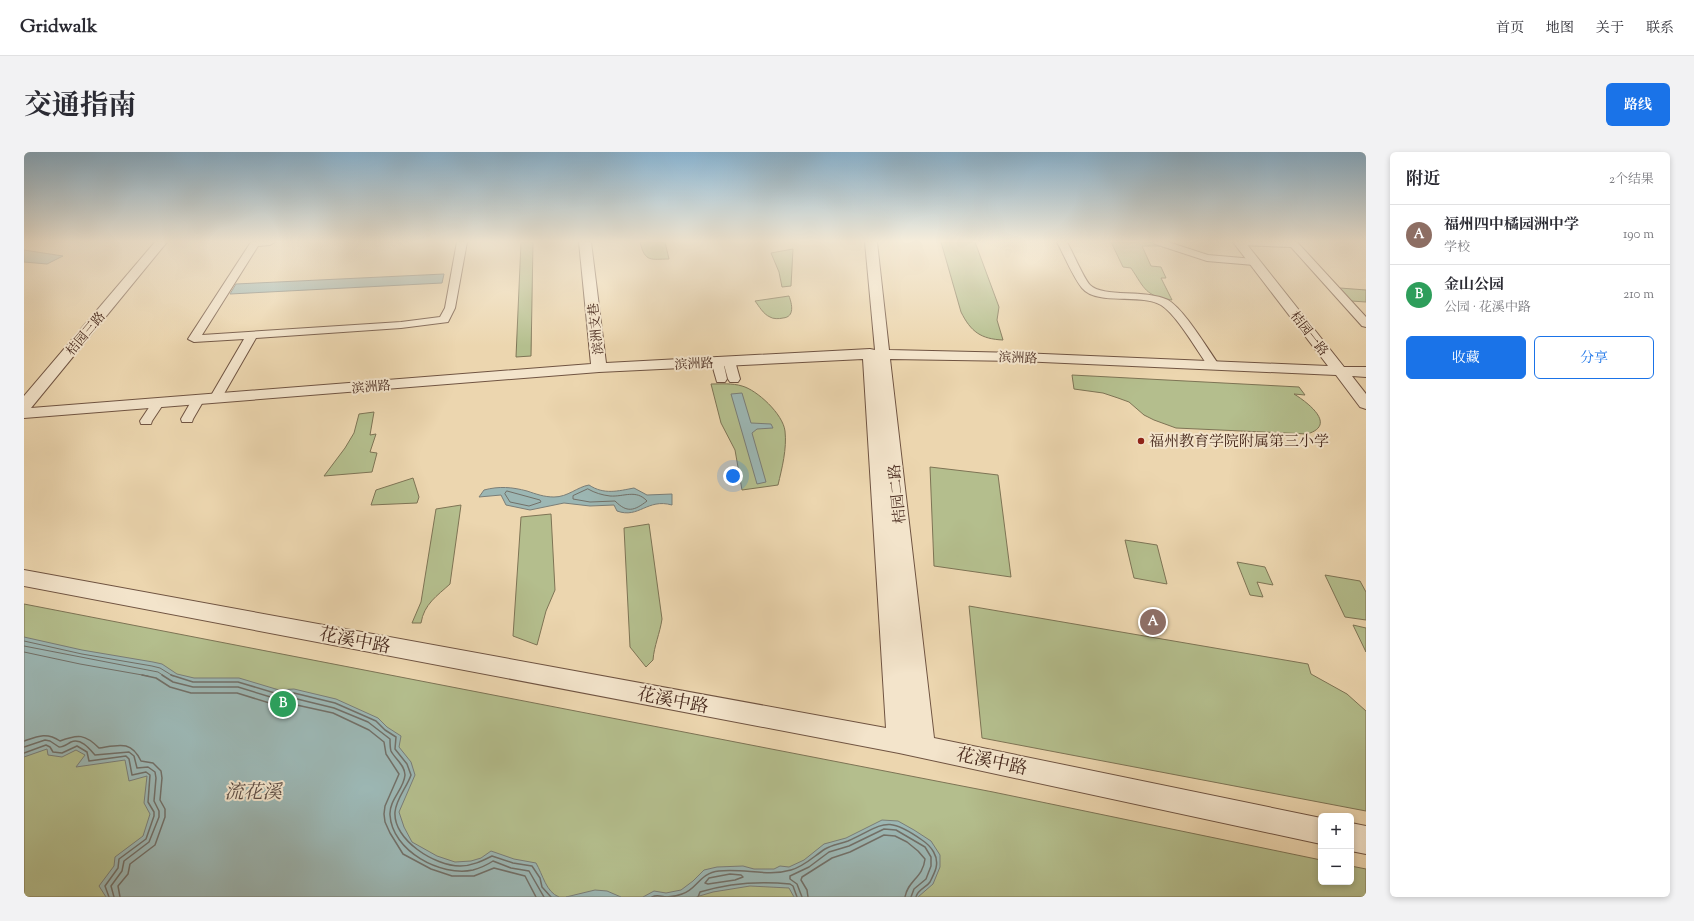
<!DOCTYPE html>
<html lang="zh">
<head>
<meta charset="utf-8">
<style>
	body { margin:0; font-family:"Sorts Mill Goudy","Noto Serif SC",serif; background:#f2f2f3; color:#2b2b33 }
	.controls { position:absolute; right:12px; bottom:12px; display:grid; overflow:hidden; border-radius:6px; box-shadow:0 2px 6px #0003 }
	.controls button { width:36px; height:36px; display:grid; place-items:center; padding:0; border:0; border-bottom:1px solid #e1e1e2; background:#fff; color:#2b2b33; font:20px sans-serif }
	.you { position:absolute; left:709px; top:324px; width:14px; height:14px; margin:-10px; border:3px solid #fff; border-radius:50%; background:#1a73e8; box-shadow:0 0 0 6px #1a73e833 }
	.badge { display:grid; place-items:center; width:26px; height:26px; border-radius:50%; background:#1a73e8; color:#fff; font-size:13px; font-weight:700 }
	.pin { position:absolute; translate:-50% -50%; border:2px solid #fff; box-shadow:0 1px 4px #0006 }
	.list { margin:0; padding:0; list-style:none }
	h2 { display:flex; justify-content:space-between; align-items:center; height:52px; margin:0; padding:0 16px; font-size:17px }
	h2 small { font-size:13px; font-weight:400; color:#7c7c81 }
	.list li { display:grid; grid-template-columns:26px 1fr auto; gap:12px; align-items:center; box-sizing:border-box; height:60px; padding:0 16px; border-top:1px solid #e1e1e2 }
	.list b { display:block; font-size:15px; white-space:nowrap }
	.list p { margin:0; font-size:13px; white-space:nowrap; color:#7c7c81 }
	.list em { font-size:13px; font-style:normal; color:#7c7c81 }
	.actions { display:flex; gap:8px; padding:12px 16px }
	.actions a { flex:1; padding:9px 0; border:1px solid #1a73e8; border-radius:6px; text-align:center; font-size:14px; color:#1a73e8 }
	.actions .main { background:#1a73e8; color:#fff }
	.map { position:relative; flex:none; width:1342px; height:745px; overflow:hidden; border-radius:6px }
	header { display:flex; align-items:center; gap:24px; box-sizing:border-box; height:56px; padding:0 20px; background:#fff; border-bottom:1px solid #e1e1e2 }
	header strong { font-size:19px }
	nav { display:flex; gap:22px; margin-inline-start:auto; font-size:14px }
	.intro { display:flex; align-items:center; justify-content:space-between; box-sizing:border-box; height:96px; padding:0 24px }
	h1 { margin:0; font-size:28px }
	.button { padding:10px 18px; border-radius:6px; background:#1a73e8; color:#fff; font-size:14px; font-weight:700 }
	main { display:flex; gap:24px; padding:0 24px }
	aside { flex:1; background:#fff; border-radius:6px; box-shadow:0 2px 6px #0003 }
	.map>svg:first-child { display:block }
	.green { fill:#b4be8d; stroke:#7e7455 }
	.water { fill:#9cb7b4; stroke:#7a7e78 }
	.lines { fill:none; stroke-linecap:round; stroke-linejoin:round }
	.shore-far1 { stroke:#727068; stroke-width:1 }
	.shore { stroke:#727068; stroke-width:1.5 }
	.minor-casing { stroke:#705442; stroke-width:2 }
	.tertiary-casing { stroke:#705442; stroke-width:2 }
	.minor { fill:#f3e4cb; fill-rule:evenodd }
	.tertiary { fill:#f3e4cb; fill-rule:evenodd }
	.poi-dot { fill:#8f2418; stroke:#f3e4cb; stroke-width:1.5 }
	.labels { text-anchor:middle; stroke-width:4; stroke-linejoin:round; paint-order:stroke }
	.far-street-label { font-size:13px; fill:#47291d; stroke:#f3e4cb }
	.poi-label { font-size:15px; fill:#47291d; stroke:#f3e4cb; text-anchor:start }
	.street-label { font-size:15px; fill:#47291d; stroke:#f3e4cb }
	.near-street-label { font-size:18px; fill:#47291d; stroke:#f3e4cb }
	.near-water-label { font-size:19px; font-style:italic; fill:#5c4c43; stroke:#f3e4cb }
</style>
</head>
<body>
<header>
<strong>Gridwalk</strong>
<nav><a>首页</a><a>地图</a><a>关于</a><a>联系</a></nav>
</header>
<div class="intro"><h1>交通指南</h1><a class="button">路线</a></div>
<main>
<div class="map">
<svg width="1342" height="745" viewBox="0 0 1342 745">
	<rect width="100%" height="100%" fill="#ecd6af"/>
	<filter id="stains"><feTurbulence type="fractalNoise" baseFrequency=".005" numOctaves="4"/><feColorMatrix values="0 0 0 0 .2 0 0 0 0 .09 0 0 0 0 .02 0 0 0 .5 -.17"/></filter>
	<radialGradient id="worn" r=".72"><stop offset=".6" stop-color="#630" stop-opacity="0"/><stop offset="1" stop-color="#630" stop-opacity=".3"/></radialGradient>
	<g class="green">
		<polygon points="497,90 509,90 507,204 492,205"/>
		<path d="M 616,90 L 641,90 L 645,107 C 627,107 621,111 616,90 Z"/>
		<path d="M 917,90 L 951,90 L 975,155 L 973,168 L 979,188 C 957,187 947,180 937,160 Z"/>
		<path d="M 1087,90 L 1129,90 L 1136,94 L 1118,94 L 1127,114 L 1137,115 L 1142,126 L 1137,126 L 1148,148 C 1121,144 1121,137 1107,116 L 1099,115 Z"/>
		<polygon points="769,97 767,134 758,135 755,120 747,101"/>
		<polygon points="1316,136 1342,138 1342,150 1327,149"/>
		<path d="M 765,144 C 768,152 771,165 759,166 C 755,167 749,167 746,165 C 739,162 735,154 731,149 Z"/>
		<path d="M 1048,223 L 1275,235 L 1281,243 L 1270,242 C 1283,250 1314,273 1283,282 L 1152,276 L 1130,268 L 1120,263 L 1105,250 L 1094,246 L 1079,241 L 1050,237 Z"/>
		<path d="M 687,232 C 698,232 708,231 718,234 C 733,238 759,262 761,279 C 763,297 758,316 754,333 L 718,338 L 711,298 L 697,271 Z"/>
		<polygon points="350,260 346,283 352,282 346,300 353,301 348,320 300,324 321,296 330,281 335,262"/>
		<polygon points="906,315 974,323 987,425 910,414"/>
		<polygon points="389,326 395,345 393,351 347,353 352,338"/>
		<path d="M 437,353 L 426,432 C 413,444 400,452 397,471 L 388,471 L 397,450 L 412,357 Z"/>
		<polygon points="527,362 531,438 522,459 513,493 489,484 497,365"/>
		<path d="M 625,372 L 638,467 C 636,481 630,494 629,508 L 622,515 L 606,495 L 600,376 Z"/>
		<polygon points="1101,388 1133,393 1143,432 1110,426"/>
		<polygon points="1213,410 1241,415 1249,433 1233,430 1239,445 1226,443"/>
		<polygon points="1301,423 1336,429 1342,440 1342,468 1321,465"/>
		<polygon points="0,452 969,640 1297,708 1297,730 1327,730 1327,714 1342,717 1342,745 0,745"/>
		<polygon points="945,454 1284,512 1287,522 1323,542 1342,559 1342,659 958,586"/>
		<polygon points="1329,473 1342,476 1342,500"/>
	</g>
	<g class="water">
		<polygon points="0,98 39,104 23,112 0,110"/>
		<polygon points="420,122 418,131 206,142 212,132"/>
		<polygon points="718,241 727,271 747,272 749,276 733,277 728,281 742,330 733,332 707,242"/>
		<path d="M 565,333 C 580,343 594,339 610,336 L 623,343 L 648,342 L 648,353 C 623,346 615,367 593,359 L 590,353 L 566,354 L 540,351 L 506,358 L 482,353 L 477,343 L 455,345 L 460,338 C 475,334 488,335 503,339 C 512,342 520,345 530,345 C 544,345 553,335 565,333 Z"/>
		<path d="M 0,485 L 58,498 L 129,510 L 138,512 L 153,522 L 170,526 L 215,526 L 255,538 L 270,537 L 312,547 L 354,566 L 363,575 L 377,584 L 375,595 L 387,610 L 391,623 L 375,660 L 380,675 L 388,690 L 413,704 L 431,710 L 447,709 L 457,706 L 467,699 L 490,707 L 512,711 C 519,723 522,740 535,745 L 82,745 L 75,734 L 90,714 L 91,705 L 119,684 L 126,662 L 120,651 L 123,624 L 105,629 L 101,608 L 52,615 L 61,603 L 52,598 L 38,605 L 24,603 L 23,597 L 0,605 Z"/>
		<polygon points="858,668 874,669 890,678 907,689 916,703 916,715 909,732 894,745 770,745 765,736 726,734 689,740 672,745 619,745 630,739 642,741 657,738 669,729 680,718 693,715 719,714 730,717 750,717 756,714 765,715 780,708 800,692 822,686"/>
		<polygon points="571,738 583,739 597,745 542,745"/>
	</g>
	<g class="lines">
		<g class="shore-far1">
			<path d="M 564,337 C 571,341 578,343 586,344 C 600,345 612,337 623,349 C 610,359 603,361 591,349 L 566,350 L 549,347 L 549,344 Z"/>
			<polygon points="483,339 516,348 517,350 505,354 486,350 481,342"/>
			<polyline points="0,489 58,502 128,514 136,516 149,524"/>
			<polyline points="0,494 134,520 140,524"/>
			<polyline points="0,500 56,512 124,524"/>
		</g>
		<g class="shore">
			<polyline points="118,523 132,526 146,535 167,541 213,541 252,553 268,552 309,561 345,578 360,590 362,602 375,622 361,654 360,662 361,670 366,681 379,702 407,717 428,724 450,724 470,716 501,724 512,745"/>
			<path d="M 138,523 L 149,530 L 169,535 L 214,535 L 253,547 L 269,546 L 310,556 L 344,570 L 366,587 C 366,591 366,596 367,599 C 371,607 381,613 381,623 C 380,637 365,648 366,663 C 368,699 417,725 449,718 C 456,716 463,713 469,709 L 487,716 L 505,719 L 520,745"/>
			<path d="M 147,523 L 169,530 L 214,530 L 254,542 L 270,541 L 311,551 L 352,569 L 361,578 L 372,585 L 371,597 L 383,612 L 387,623 C 383,635 372,647 371,660 C 369,688 411,714 436,714 C 448,714 458,709 468,704 L 489,711 L 508,714 L 516,726 L 518,735 L 527,745"/>
			<path d="M 0,589 C 14,584 23,580 36,589 C 54,582 61,582 75,596 C 95,593 107,588 117,609 L 129,611 L 137,619 L 138,626 L 136,648 L 141,657 L 141,665 L 131,693 L 106,712 L 104,722 L 94,734 L 96,745"/>
			<path d="M 0,595 L 21,588 L 26,589 L 35,595 C 40,595 43,592 47,590 C 57,586 65,596 71,603 L 105,600 L 110,604 L 113,616 L 124,615 L 131,620 L 132,626 L 130,649 L 135,659 L 135,665 L 125,690 L 100,709 L 98,719 L 87,734 L 90,745"/>
			<polyline points="0,601 22,593 26,595 29,600 38,601 53,594 63,600 65,609 102,604 105,607 108,623 122,620 126,623 124,650 130,660 130,664 122,687 95,707 94,716 81,734 85,745"/>
			<polygon points="706,722 717,723 719,725 711,728 684,732 681,731 685,726"/>
			<path d="M 628,745 C 634,742 637,745 643,745 C 647,745 653,744 658,742 C 673,738 675,721 695,719 C 720,716 743,725 767,718 C 781,714 790,704 801,697 C 808,693 816,692 824,689 C 860,673 861,662 898,688 C 907,694 915,704 912,716 C 911,720 908,726 906,730 C 902,736 894,737 892,745"/>
			<path d="M 674,745 L 676,740 C 706,731 735,729 766,732 L 769,734 L 773,745"/>
			<polyline points="778,745 773,732 766,727 766,724 785,715 805,700 825,694 860,677 872,678 901,695 907,705 907,714 902,727 890,737 887,745"/>
			<path d="M 784,745 L 783,738 L 777,728 L 778,725 L 808,706 L 826,700 L 860,683 L 871,684 L 883,690 L 894,699 L 901,707 C 899,726 884,728 881,745"/>
		</g>
		<g class="minor-casing">
			<g id="minor">
				<polygon points="227,90 251,90 246,93 234,94 178,183 377,170 416,165 421,156 433,90 443,90 431,156 424,170 377,176 232,186 197,247 195,250 187,250 185,247 220,187 170,190 164,187"/>
				<path d="M 1033,90 L 1043,90 C 1048,99 1060,127 1066,133 C 1079,146 1122,137 1144,148 C 1160,157 1183,196 1195,213 L 1193,215 L 1185,215 C 1173,199 1153,163 1137,153 C 1116,141 1073,154 1058,136 C 1049,125 1040,103 1033,90 Z"/>
				<polygon points="1129,90 1144,90 1184,103 1230,107 1235,110 1230,113 1183,109 1131,92"/>
				<polygon points="1210,90 1273,90 1342,165 1342,175 1338,174 1267,95 1215,93"/>
				<polygon points="693,205 697,207 699,209 703,227 701,230 693,230 687,209 689,207"/>
				<polygon points="705,205 709,207 711,209 716,227 714,230 706,230 704,227 699,209 701,207"/>
				<polygon points="174,244 178,245 180,248 169,267 168,270 158,270 157,267 168,248 170,245"/>
				<polygon points="134,247 138,248 140,251 128,269 127,272 117,272 116,269 130,248"/>
			</g>
		</g>
		<g class="tertiary-casing">
			<g id="tertiary">
				<polygon points="131,90 143,90 7,256 567,212 555,90 567,90 582,211 846,197 851,198 841,90 853,90 865,198 996,201 1304,214 1209,90 1221,90 1320,215 1342,215 1342,225 1328,224 1342,242 1342,257 1336,255 1312,223 996,209 866,207 910,586 1297,666 1297,692 875,601 0,434 0,418 862,576 839,207 575,220 0,266 0,244"/>
				<polygon points="1327,671 1342,674 1342,702 1327,699"/>
			</g>
		</g>
		<use href="#minor" class="minor"/>
		<use href="#tertiary" class="tertiary"/>
	</g>
	<linearGradient id="sky" x2="0" y2="1"><stop stop-color="#89b5d3"/><stop offset="0.46" stop-color="#f6eddb"/><stop offset="1" stop-color="#f6eddb" stop-opacity="0"/></linearGradient>
	<rect width="1342" height="194" fill="url(#sky)"/>
	<circle class="poi-dot" cx="1117" cy="289" r="4"/>
	<g class="labels">
		<g class="far-street-label">
			<text transform="translate(571 177) rotate(-96)" y="5">滨洲支巷</text>
			<text transform="translate(61 181) rotate(-50)" y="5">桔园三路</text>
			<text transform="translate(1286 181) rotate(52)" y="5">桔园一路</text>
			<text transform="translate(994 205) rotate(2)" y="5">滨洲路</text>
			<text transform="translate(670 211) rotate(-3)" y="5">滨洲路</text>
			<text transform="translate(347 234) rotate(-5)" y="5">滨洲路</text>
		</g>
		<g class="poi-label">
			<text x="1125" y="294">福州教育学院附属第三小学</text>
		</g>
		<g class="street-label">
			<text transform="translate(873 342) rotate(-96)" y="5">桔园二路</text>
		</g>
		<g class="near-street-label">
			<text transform="translate(331 488) rotate(11)" y="6">花溪中路</text>
			<text transform="translate(649 548) rotate(11)" y="6">花溪中路</text>
			<text transform="translate(968 609) rotate(12)" y="6">花溪中路</text>
		</g>
		<g class="near-water-label">
			<text x="229" y="646">流花溪</text>
		</g>
	</g>
	<rect width="100%" height="100%" filter="url(#stains)"/>
	<rect width="100%" height="100%" fill="url(#worn)"/>
</svg>
<div class="controls">
<button>+</button>
<button>−</button>
</div>
<div class="you"></div>
<div class="pin badge" style="left:1129px;top:470px;background:#8d6e63">A</div>
<div class="pin badge" style="left:259px;top:552px;background:#2e9e5b">B</div>
</div>
<aside>
<h2>附近<small>2个结果</small></h2>
<ul class="list">
<li><span class="badge" style="background:#8d6e63">A</span><div><b>福州四中橘园洲中学</b><p>学校</p></div><em>190 m</em></li>
<li><span class="badge" style="background:#2e9e5b">B</span><div><b>金山公园</b><p>公园 · 花溪中路</p></div><em>210 m</em></li>
</ul>
<div class="actions"><a class="main">收藏</a><a>分享</a></div>
</aside>
</main>
</body>
</html>
